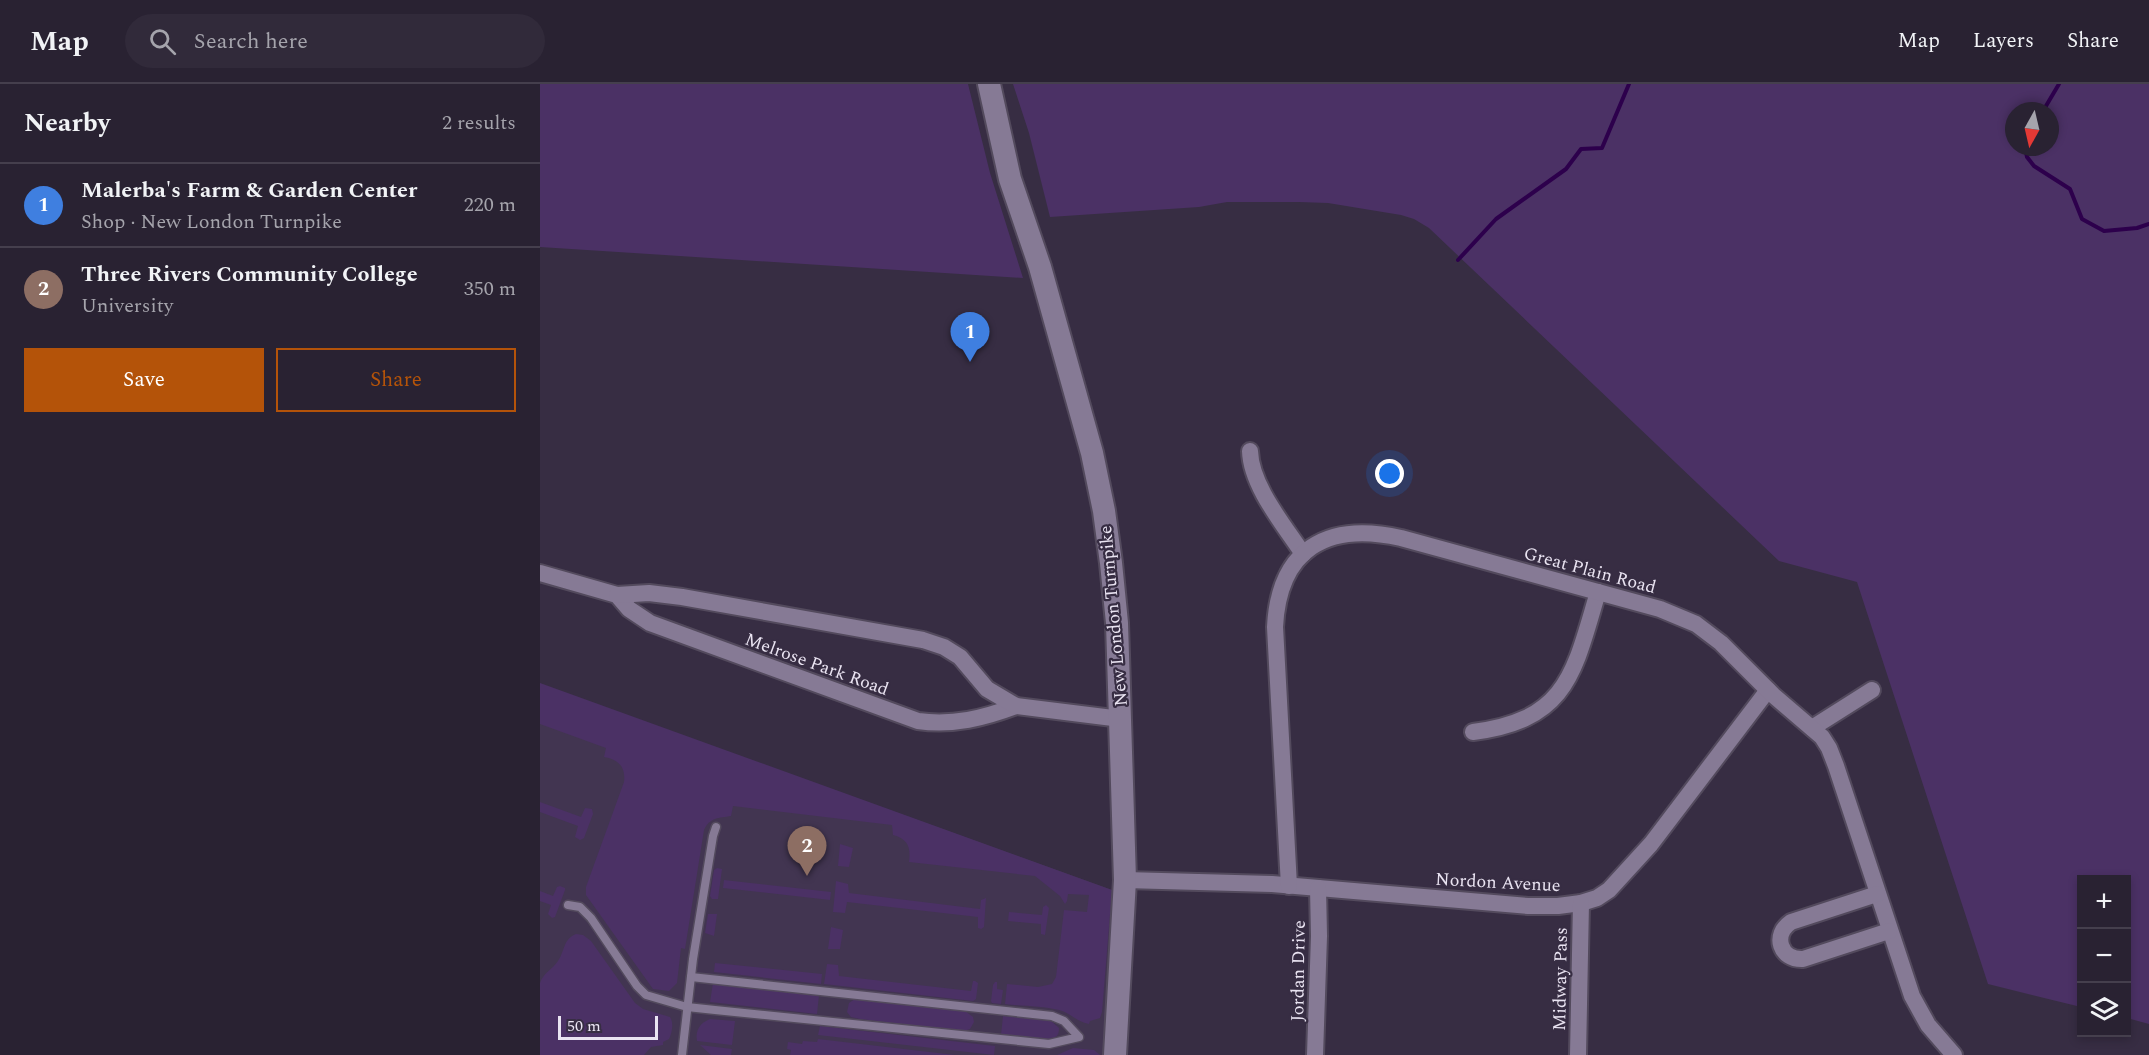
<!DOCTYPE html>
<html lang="en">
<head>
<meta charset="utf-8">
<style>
	body { margin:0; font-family:Spectral,serif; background:#312a3a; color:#f1f3f6 }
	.controls { position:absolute; right:18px; bottom:18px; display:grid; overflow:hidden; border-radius:0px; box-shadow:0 3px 9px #0003 }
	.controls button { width:54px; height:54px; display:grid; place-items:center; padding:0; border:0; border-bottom:2px solid #453f4d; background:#292232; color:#f1f3f6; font:30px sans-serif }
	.compass { position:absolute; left:1465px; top:18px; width:54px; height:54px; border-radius:50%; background:#292232; box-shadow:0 3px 9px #0003; rotate:188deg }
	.scale { position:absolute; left:18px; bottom:15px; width:100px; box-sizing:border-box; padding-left:6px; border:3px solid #eae4f2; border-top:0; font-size:16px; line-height:21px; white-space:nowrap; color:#eae4f2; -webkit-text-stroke:4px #372d43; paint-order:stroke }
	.you { position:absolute; left:850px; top:390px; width:21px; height:21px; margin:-15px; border:4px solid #fff; border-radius:50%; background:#1a73e8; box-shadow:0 0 0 9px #1a73e833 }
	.badge { display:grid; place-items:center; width:39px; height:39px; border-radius:50%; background:#b45309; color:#fff; font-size:20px; font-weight:700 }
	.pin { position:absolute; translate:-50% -50px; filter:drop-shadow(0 2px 3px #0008) }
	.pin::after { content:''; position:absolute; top:32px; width:21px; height:18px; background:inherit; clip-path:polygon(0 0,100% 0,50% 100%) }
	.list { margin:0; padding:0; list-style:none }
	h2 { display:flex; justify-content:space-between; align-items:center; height:78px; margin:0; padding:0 24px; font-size:26px }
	h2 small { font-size:20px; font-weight:400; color:#a5a4ac }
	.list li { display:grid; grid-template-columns:39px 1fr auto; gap:18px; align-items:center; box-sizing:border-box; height:84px; padding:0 24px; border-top:2px solid #453f4d }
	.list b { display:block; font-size:22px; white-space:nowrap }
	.list p { margin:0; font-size:20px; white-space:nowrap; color:#a5a4ac }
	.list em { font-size:20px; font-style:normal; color:#a5a4ac }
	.actions { display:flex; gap:12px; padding:18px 24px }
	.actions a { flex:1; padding:14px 0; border:2px solid #b45309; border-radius:0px; text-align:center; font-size:21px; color:#b45309 }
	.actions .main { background:#b45309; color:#fff }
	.icon { flex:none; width:33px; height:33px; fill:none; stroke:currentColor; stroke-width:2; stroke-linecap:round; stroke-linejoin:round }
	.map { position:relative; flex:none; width:1609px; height:971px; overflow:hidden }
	header { display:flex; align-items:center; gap:36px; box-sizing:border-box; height:84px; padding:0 30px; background:#292232; border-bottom:2px solid #453f4d }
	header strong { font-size:28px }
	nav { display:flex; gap:33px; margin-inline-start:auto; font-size:21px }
	.search { width:420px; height:54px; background:#312a3a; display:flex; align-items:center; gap:15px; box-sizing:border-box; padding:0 21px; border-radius:33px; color:#a5a4ac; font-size:22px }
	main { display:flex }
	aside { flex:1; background:#292232 }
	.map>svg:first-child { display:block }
	.built { fill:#423551 }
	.green { fill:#4b3165; fill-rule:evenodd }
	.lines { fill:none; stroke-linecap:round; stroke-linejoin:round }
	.stream { stroke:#2d004c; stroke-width:4 }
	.service-casing { stroke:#534a5d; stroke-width:11 }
	.minor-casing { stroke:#534a5d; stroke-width:20 }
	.secondary-casing { stroke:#534a5d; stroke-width:26 }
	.service { stroke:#867a95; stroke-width:8 }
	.minor { stroke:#867a95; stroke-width:16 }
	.secondary { stroke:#867a95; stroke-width:22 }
	.labels { text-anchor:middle; stroke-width:4.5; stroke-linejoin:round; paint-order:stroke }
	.street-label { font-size:18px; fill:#eae4f2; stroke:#372d43 }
</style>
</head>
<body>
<header>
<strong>Map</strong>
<div class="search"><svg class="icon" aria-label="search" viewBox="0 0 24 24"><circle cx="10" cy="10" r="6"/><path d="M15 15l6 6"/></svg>Search here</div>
<nav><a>Map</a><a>Layers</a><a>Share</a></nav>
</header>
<main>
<aside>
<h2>Nearby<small>2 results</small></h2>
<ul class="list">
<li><span class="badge" style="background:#3f7fe0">1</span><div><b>Malerba's Farm &amp; Garden Center</b><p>Shop · New London Turnpike</p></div><em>220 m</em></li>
<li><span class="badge" style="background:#8d6e63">2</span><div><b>Three Rivers Community College</b><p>University</p></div><em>350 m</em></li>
</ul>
<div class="actions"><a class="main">Save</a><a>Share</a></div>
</aside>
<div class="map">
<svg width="1609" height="971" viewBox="0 0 1609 971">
	<rect width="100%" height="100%" fill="#372d43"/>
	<polygon class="built" points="0,600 572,806 567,971 0,971"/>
	<g class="green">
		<polygon points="0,0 428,0 450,89 483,194 0,163"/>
		<path d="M 473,0 L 1609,0 L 1609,940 L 1587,934 L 1586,796 L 1542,796 L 1541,923 L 1448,900 L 1317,498 L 1239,477 L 889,144 L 874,135 L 861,131 L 788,119 L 759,118 L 687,118 L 659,123 L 510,133 L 489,49 ZM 1474,27 L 1510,27 L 1510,63 L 1474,63 Z"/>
		<path d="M 0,599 L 572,806 L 562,928 L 560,934 L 550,937 L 549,940 C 535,937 531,929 519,926 C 502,922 482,922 465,920 L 467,900 L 498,903 L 512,900 L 516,893 L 524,826 L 547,828 L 549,811 L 528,810 L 527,817 L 525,820 L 520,812 L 495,792 L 369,778 C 371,763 368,755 353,751 L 352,741 L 193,722 L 191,732 C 179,734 170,733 164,746 L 145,865 L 141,864 L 137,899 L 129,907 L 113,905 L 46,811 L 46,803 L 84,698 C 86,683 78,675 64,673 L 66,664 L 0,640 Z"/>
		<polygon points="0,718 41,733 45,724 52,725 53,730 44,754 40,756 35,753 38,742 0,728"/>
		<polygon points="300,760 313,764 309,783 298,782"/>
		<polygon points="177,784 182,785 178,815 172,815 170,812 174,786"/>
		<polygon points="184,796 291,808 290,816 183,804"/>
		<polygon points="296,797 308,800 309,809 440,825 441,816 446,814 444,843 441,845 438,844 438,833 307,818 305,829 293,828"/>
		<polygon points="20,802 25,804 25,806 15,833 12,834 8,830 11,821 0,817 0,807 13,812 17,803"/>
		<polygon points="506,821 509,824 505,851 501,850 501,840 468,837 469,828 502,831 503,823"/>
		<polygon points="168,830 177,830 174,852 165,849"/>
		<polygon points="291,843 303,846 300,865 288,865"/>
		<path d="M 36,850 L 43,851 L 51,857 L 95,919 L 103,925 L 130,933 C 134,939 132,949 129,955 L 123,958 L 123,961 L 111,963 L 104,971 L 0,971 L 0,899 C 4,888 12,886 18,877 C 25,867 23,855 36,850 Z"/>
		<polygon points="175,879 282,890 281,900 174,888"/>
		<polygon points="287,880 298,881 299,892 431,907 433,897 435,897 438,899 436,915 433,917 284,900"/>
		<polygon points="455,898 457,898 457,905 463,906 461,920 452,919 451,917 453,901"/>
		<polygon points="173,899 279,911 277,930 170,918"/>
		<polygon points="315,915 425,927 433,933 434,938 430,945 424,947 320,935 311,933 307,928 309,919"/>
		<path d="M 463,932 L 511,937 L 519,944 C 519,952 516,954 508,956 L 461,951 Z"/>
		<path d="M 170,935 L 195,937 L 192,961 L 157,957 C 155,946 160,939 170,935 Z"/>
		<polygon points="280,942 455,962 454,971 278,951"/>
		<polygon points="278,955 415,971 250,971 251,966 247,965 248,958 262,960 263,957 277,958"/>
		<polygon points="160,961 192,965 191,971 171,971"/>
		<polygon points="533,964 554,966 560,971 517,971"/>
	</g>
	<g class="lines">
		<g class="stream">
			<polyline points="1503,27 1519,0"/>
			<polyline points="1485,63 1487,73 1494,82 1530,105 1542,135 1564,147 1597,144 1609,140"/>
			<polyline points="918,176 956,135 1026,85 1041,65 1062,64 1089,0"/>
		</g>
		<g class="service-casing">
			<g id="service">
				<polyline points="28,821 40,823 51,834 97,902 106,911 147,923 175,926 509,960 539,953 524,937 512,932 151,893"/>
				<polyline points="142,971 153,875 173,752 176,743"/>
			</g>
		</g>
		<g class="minor-casing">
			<g id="minor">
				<path d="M 710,367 C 711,402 744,441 763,470"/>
				<path d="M 0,489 L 77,511 L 89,525 L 110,539 L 378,637 C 413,642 444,634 476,622"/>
				<polyline points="77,511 109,509 142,513 383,556 404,563 420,573 447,605 476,622 581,635"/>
				<polyline points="1272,644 1332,606"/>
				<path d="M 933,648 C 1028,636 1034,588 1058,508"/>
				<polyline points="585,796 732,800 988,822 1018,822 1041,819 1057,814 1069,806 1111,760 1228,606"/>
				<path d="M 749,802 L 735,543 C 739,465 787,437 861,454 L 1120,525 L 1156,540 L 1181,559 L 1233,611 L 1282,653 L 1289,664 L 1296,682 L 1372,912 L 1388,941 L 1414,971"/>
				<path d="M 1337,810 L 1251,838 C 1232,851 1240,876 1263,875 L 1349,847"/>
				<polyline points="775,971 779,852 778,804"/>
				<polyline points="1038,971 1041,819"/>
			</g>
		</g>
		<g class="secondary-casing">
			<polyline id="secondary" points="449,0 470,95 500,183 552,369 564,427 571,479 577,539 585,796 575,971"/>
		</g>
		<use href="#service" class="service"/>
		<use href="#minor" class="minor"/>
		<use href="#secondary" class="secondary"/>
	</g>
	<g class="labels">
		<g class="street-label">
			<text transform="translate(1050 486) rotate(15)" y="6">Great Plain Road</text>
			<text transform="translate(573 532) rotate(-95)" y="6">New London Turnpike</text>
			<text transform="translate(277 580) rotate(20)" y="6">Melrose Park Road</text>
			<text transform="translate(958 798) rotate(3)" y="6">Nordon Avenue</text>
			<text transform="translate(758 887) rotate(-89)" y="6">Jordan Drive</text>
			<text transform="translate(1020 895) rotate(-89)" y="6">Midway Pass</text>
		</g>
	</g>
</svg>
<div class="controls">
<button>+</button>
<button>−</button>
<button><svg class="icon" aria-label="layers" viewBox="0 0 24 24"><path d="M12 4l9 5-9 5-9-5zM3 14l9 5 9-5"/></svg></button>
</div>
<svg class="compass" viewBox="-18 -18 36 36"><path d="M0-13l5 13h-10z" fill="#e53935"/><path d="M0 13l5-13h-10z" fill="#a5a4ac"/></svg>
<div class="scale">50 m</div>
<div class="you"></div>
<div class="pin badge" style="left:430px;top:278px;background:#3f7fe0">1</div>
<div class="pin badge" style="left:267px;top:792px;background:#8d6e63">2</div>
</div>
</main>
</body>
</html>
